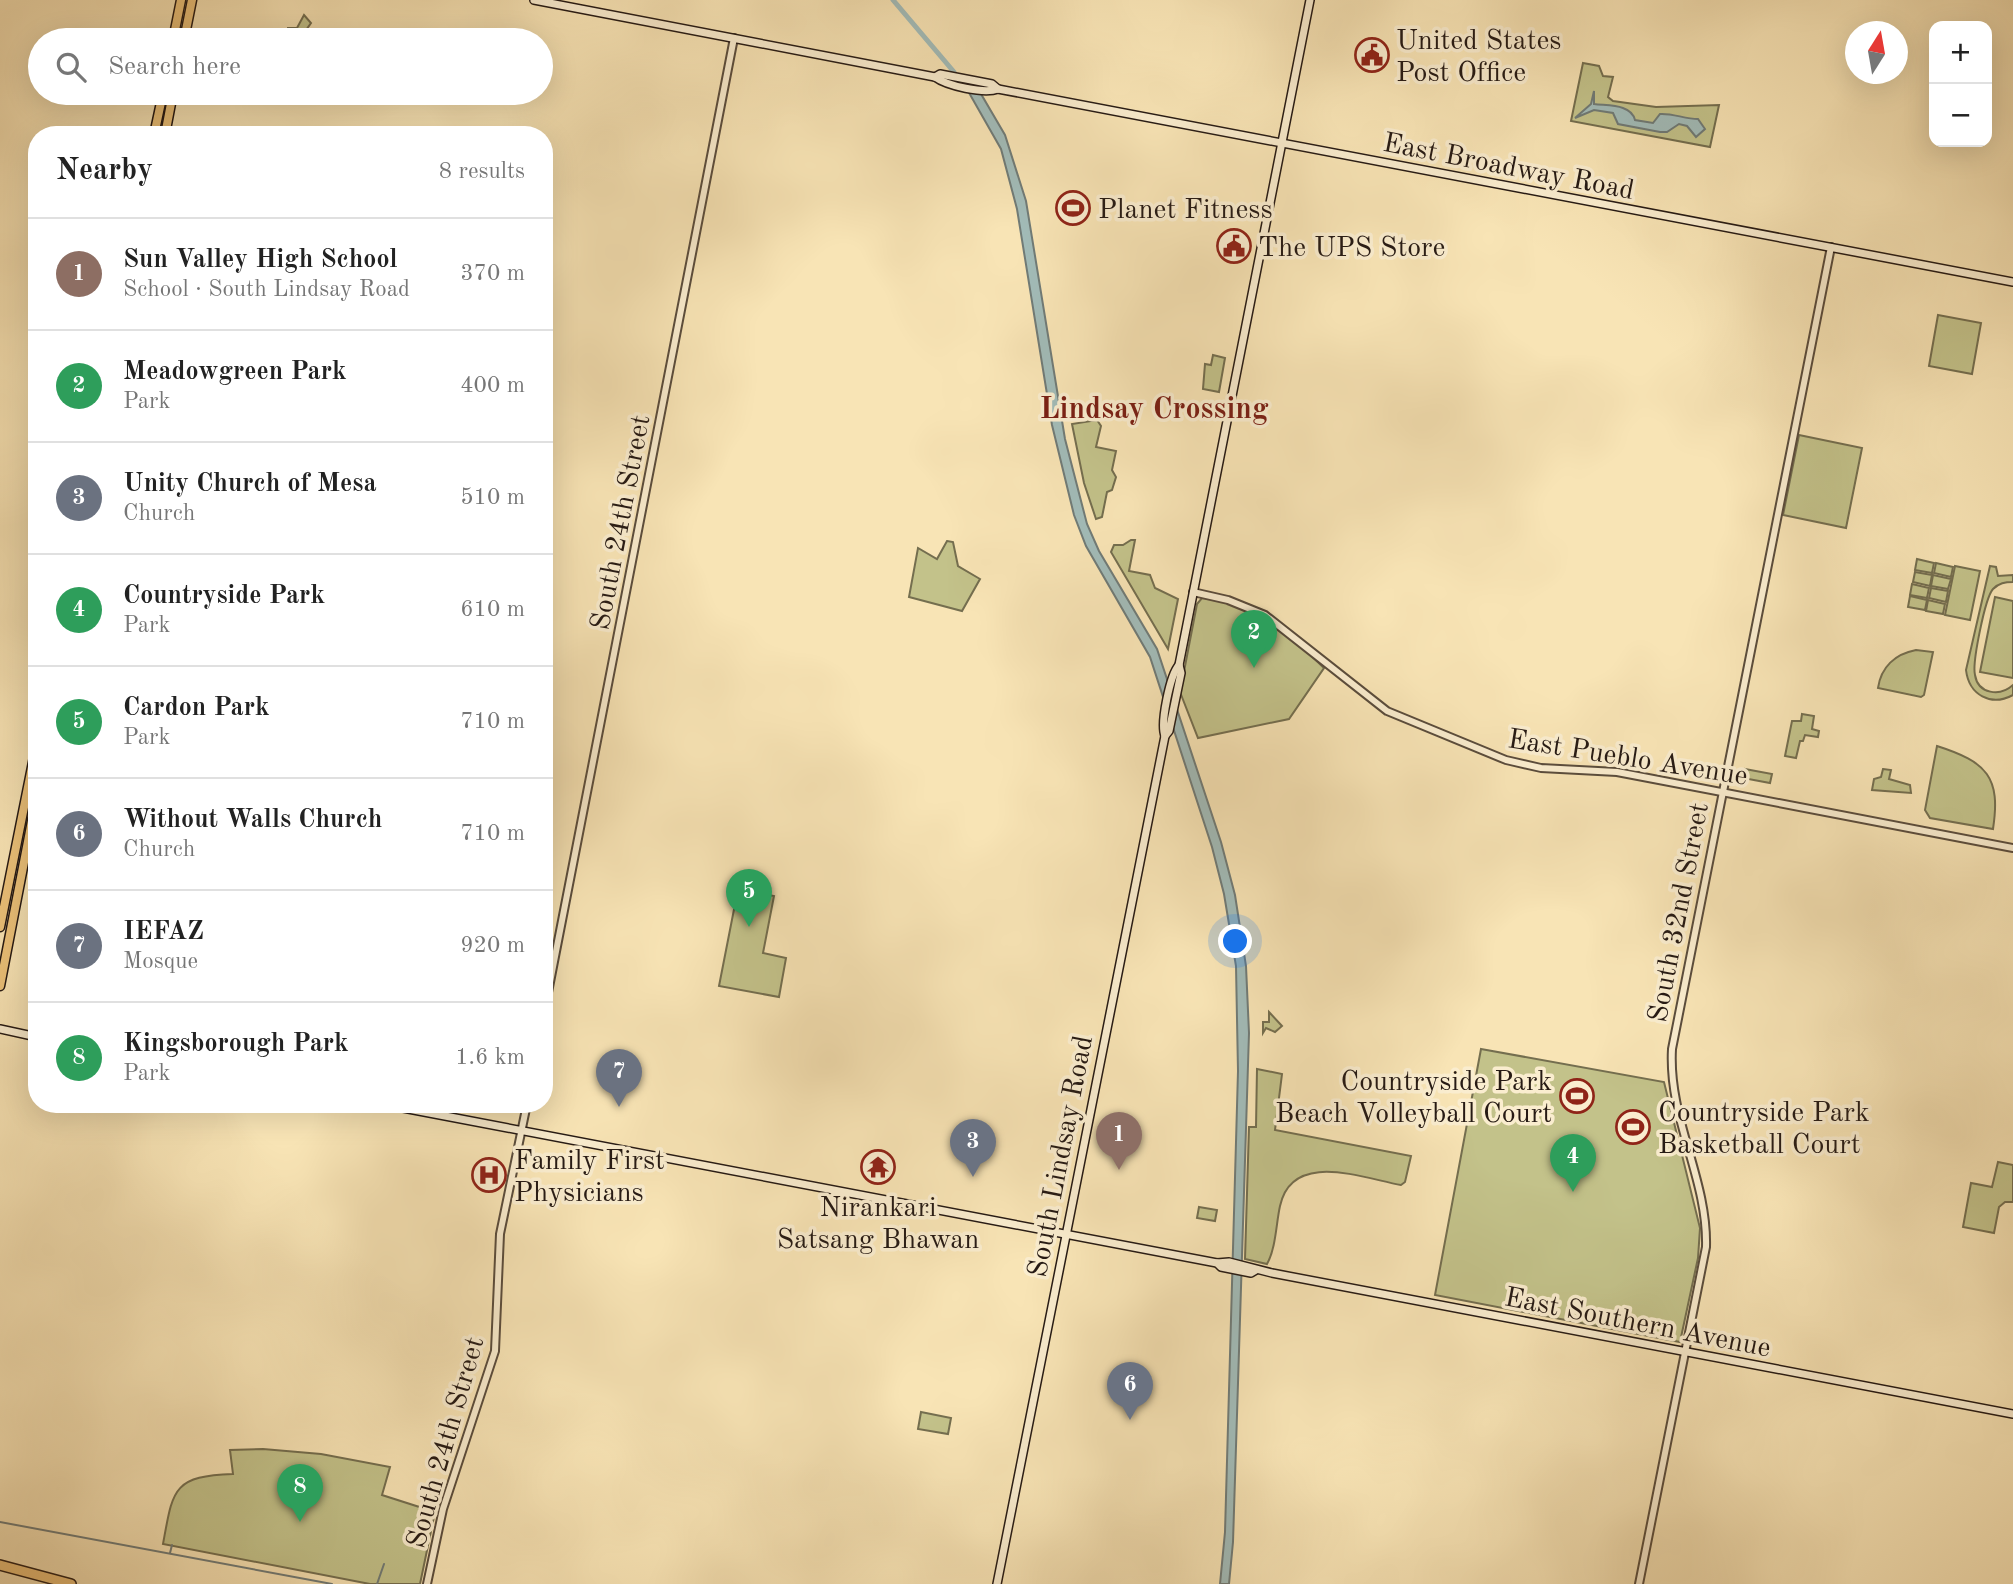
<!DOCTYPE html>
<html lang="en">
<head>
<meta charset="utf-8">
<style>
	body { margin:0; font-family:"Old Standard TT",serif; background:#f2f2f2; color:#222 }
	.controls { position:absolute; right:21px; top:21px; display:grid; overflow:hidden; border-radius:14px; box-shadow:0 7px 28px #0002 }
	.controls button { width:63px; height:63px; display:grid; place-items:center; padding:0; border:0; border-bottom:2px solid #e0e0e0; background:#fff; color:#222; font:35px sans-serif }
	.compass { position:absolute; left:1845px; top:21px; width:63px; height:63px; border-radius:50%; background:#fff; box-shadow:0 7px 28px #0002; rotate:11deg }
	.you { position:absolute; left:1236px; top:942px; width:24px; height:24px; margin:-18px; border:5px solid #fff; border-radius:50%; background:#1a73e8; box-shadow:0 0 0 10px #1a73e833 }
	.badge { display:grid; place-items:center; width:46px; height:46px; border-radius:50%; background:#111827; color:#fff; font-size:23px; font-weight:700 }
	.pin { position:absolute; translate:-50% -58px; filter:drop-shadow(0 2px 4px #0008) }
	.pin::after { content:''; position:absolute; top:37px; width:24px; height:21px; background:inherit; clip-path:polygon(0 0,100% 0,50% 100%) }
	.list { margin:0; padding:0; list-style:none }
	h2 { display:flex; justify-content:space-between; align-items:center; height:91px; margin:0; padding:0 28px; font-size:30px }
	h2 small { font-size:23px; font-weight:400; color:#767676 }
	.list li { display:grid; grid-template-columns:46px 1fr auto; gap:21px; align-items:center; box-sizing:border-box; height:112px; padding:0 28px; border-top:2px solid #e0e0e0 }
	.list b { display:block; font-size:26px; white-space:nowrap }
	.list p { margin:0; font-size:23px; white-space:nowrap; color:#767676 }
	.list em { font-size:23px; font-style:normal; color:#767676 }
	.icon { flex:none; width:38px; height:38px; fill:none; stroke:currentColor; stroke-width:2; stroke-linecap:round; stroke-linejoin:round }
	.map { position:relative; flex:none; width:2013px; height:1584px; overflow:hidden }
	.search { position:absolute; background:#fff; box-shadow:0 7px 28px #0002; left:28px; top:28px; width:525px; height:77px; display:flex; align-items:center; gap:18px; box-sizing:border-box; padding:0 24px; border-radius:38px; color:#767676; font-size:26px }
	.panel { position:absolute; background:#fff; box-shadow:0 7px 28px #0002; left:28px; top:126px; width:525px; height:987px; border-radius:28px }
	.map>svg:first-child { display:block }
	.green { fill:#c3c28a; stroke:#746e4f; stroke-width:2 }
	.water { fill:#a2bcb9; stroke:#707b77; stroke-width:2 }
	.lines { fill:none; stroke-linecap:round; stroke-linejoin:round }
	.stream { stroke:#707b77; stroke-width:2 }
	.canal { stroke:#a2bcb9; stroke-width:5 }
	.tertiary-casing { stroke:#5a4c3c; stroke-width:10 }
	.secondary-casing { stroke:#261a14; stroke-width:10 }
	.primary-casing { stroke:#261a14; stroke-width:11 }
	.motorway-casing { stroke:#261a14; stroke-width:12 }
	.tertiary { stroke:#faedcf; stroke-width:6 }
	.secondary { stroke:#faedcf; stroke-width:7 }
	.primary { stroke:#ecc27a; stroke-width:8 }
	.motorway { stroke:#ecc27a; stroke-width:9 }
	.labels { text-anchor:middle; stroke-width:7; stroke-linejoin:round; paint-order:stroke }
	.poi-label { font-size:28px; fill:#261a14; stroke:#faedcf; text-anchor:start }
	.street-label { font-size:28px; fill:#261a14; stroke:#faedcf }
	.neighbourhood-label { font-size:30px; font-weight:bold; fill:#7a1f14; stroke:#faedcf }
</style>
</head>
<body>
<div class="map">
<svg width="2013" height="1584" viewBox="0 0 2013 1584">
	<rect width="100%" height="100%" fill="#f8e4b5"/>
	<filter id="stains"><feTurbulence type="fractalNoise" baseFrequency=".00286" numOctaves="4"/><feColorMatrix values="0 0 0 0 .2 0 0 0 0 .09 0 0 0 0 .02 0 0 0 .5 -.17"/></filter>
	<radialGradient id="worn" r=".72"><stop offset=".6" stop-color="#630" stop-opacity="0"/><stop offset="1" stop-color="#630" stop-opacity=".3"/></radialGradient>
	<g class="green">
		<polygon points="304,15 311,23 299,40 287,40 288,28 297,28"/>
		<polygon points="1583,63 1599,66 1603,76 1613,77 1608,97 1613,101 1656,107 1719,105 1710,147 1571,121"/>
		<polygon points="1938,315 1981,323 1972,374 1929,366"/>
		<polygon points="1213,355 1225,358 1219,392 1203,389 1205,364 1211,365"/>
		<polygon points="1097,420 1101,426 1096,447 1116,451 1112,470 1116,477 1112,490 1107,492 1102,517 1096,519 1084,483 1072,424"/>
		<polygon points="1799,435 1862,448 1846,528 1783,515"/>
		<polygon points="1131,540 1135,540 1129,571 1150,575 1155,588 1178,599 1168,649 1111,552 1114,545 1123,545"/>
		<polygon points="947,541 953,542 958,566 980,579 962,611 909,597 918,548 937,559"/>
		<polygon points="1917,559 1934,563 1932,573 1915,570"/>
		<polygon points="1936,563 1953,567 1951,577 1934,573"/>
		<polygon points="1955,566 1980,571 1970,620 1945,615"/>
		<path d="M 1990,566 L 1996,567 L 1998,576 L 2013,575 L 2013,582 C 2005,582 1999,583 1993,589 C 1985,598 1972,663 1975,675 C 1978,694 2000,697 2013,685 L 2013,695 C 1991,707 1969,695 1966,670 Z"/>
		<polygon points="1915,572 1932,575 1930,586 1913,582"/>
		<polygon points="1933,575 1951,579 1948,589 1931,586"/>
		<polygon points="1912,584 1929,588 1927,598 1910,595"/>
		<polygon points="1931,588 1948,591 1946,602 1929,598"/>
		<polygon points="1910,596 1927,600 1925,610 1908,607"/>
		<polygon points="1995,597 2013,601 2013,678 1980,672"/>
		<path d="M 1202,598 C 1248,600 1293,637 1324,668 L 1289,719 L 1198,738 L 1180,692 L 1197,604 Z"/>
		<polygon points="1928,600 1945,604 1943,614 1926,611"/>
		<path d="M 1916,650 L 1933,652 L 1924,695 L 1921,697 L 1878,688 C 1881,667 1895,654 1916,650 Z"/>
		<polygon points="1802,714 1814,716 1812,729 1819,731 1818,737 1805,735 1803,741 1800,741 1796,758 1785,756 1792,721 1801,721"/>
		<path d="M 1937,746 C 1987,762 2001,777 1993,829 L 1930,818 L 1925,810 Z"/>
		<polygon points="1745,769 1772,774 1770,783 1743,778"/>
		<polygon points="1883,769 1891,770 1889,779 1910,785 1911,793 1872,790 1874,779 1881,777"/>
		<polygon points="738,889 774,896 763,953 786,958 779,997 719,986"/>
		<polygon points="1269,1012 1282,1026 1275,1032 1266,1028 1263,1033 1263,1022 1269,1022"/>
		<polygon points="1481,1049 1664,1082 1700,1228 1698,1258 1680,1342 1435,1295"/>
		<path d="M 1257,1069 L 1282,1074 L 1275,1130 L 1411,1156 L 1405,1182 L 1401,1185 C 1362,1178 1292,1150 1280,1206 C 1276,1224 1276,1248 1267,1264 L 1245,1259 L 1249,1127 L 1256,1127 Z"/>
		<polygon points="1998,1162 2013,1165 2013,1202 2005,1202 1999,1207 1994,1233 1963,1227 1971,1183 1992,1187"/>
		<polygon points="1199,1207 1217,1210 1215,1221 1197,1218"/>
		<polygon points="921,1412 951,1418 948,1434 918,1429"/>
		<path d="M 263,1449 L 321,1454 L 390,1467 L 382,1495 L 435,1512 L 420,1584 L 370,1584 L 163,1544 C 173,1490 172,1476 233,1474 L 230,1450 Z"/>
	</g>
	<g class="water">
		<polygon points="968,91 981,94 1005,135 1026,201 1065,439 1087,524 1099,551 1157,649 1221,842 1235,895 1246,966 1249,1033 1233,1542 1229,1584 1220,1584 1225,1532 1238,1071 1236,966 1224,894 1212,847 1150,657 1086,546 1074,515 1052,425 1017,209 1001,149"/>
		<path d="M 1594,91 L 1594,104 C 1609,106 1631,104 1635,120 L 1653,123 L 1660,114 C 1672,113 1685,119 1698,119 L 1705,129 L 1696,137 L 1687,126 L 1679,124 L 1667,132 L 1660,132 L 1618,124 L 1613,113 L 1594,110 L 1575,118 L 1591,104 Z"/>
	</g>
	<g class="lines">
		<g class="stream">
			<polyline points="0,1522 332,1584"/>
			<polyline points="170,1553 172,1545"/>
			<polyline points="377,1584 384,1564"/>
		</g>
		<polyline class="canal" points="893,0 954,72"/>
		<g class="tertiary-casing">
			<g id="tertiary">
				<polyline points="1193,592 1228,600 1265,615 1387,711 1506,760 1541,768 1617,772 2013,848"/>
				<polyline points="544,1013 734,38"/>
				<polyline points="427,1584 443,1509 495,1351 500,1234 527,1104"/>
				<path d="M 1639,1584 L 1706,1247 C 1708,1179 1668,1119 1672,1049 L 1831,247"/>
			</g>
		</g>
		<g class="secondary-casing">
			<g id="secondary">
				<path d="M 534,0 L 935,77 C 947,86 984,94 998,89 L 2013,282"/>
				<polyline points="935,77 940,74 992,84 998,89"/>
				<polyline points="1165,736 1169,731 1181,673 1179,665 1310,0"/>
				<polyline points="0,1029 37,1037"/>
				<polyline points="382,1104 1217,1263 1221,1267 1251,1273 1256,1270"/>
				<polyline points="1217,1263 1229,1262 1272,1273 2013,1414"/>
				<path d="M 997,1584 L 1165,736 C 1160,723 1170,675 1179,665"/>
			</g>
		</g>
		<g class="primary-casing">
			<g id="primary">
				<polyline points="173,40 181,0"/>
				<polyline points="184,40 192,0"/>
				<polyline points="154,135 163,93"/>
				<polyline points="165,135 173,93"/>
				<polyline points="0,927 37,742"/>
				<polyline points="0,986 37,795"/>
			</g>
		</g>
		<g class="motorway-casing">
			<polyline id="motorway" points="0,1565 71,1584"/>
		</g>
		<use href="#tertiary" class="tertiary"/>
		<use href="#secondary" class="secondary"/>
		<use href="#primary" class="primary"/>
		<use href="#motorway" class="motorway"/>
	</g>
	<defs>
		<g id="civic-ring" transform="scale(1.75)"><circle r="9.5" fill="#faedcf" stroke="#8f2418" stroke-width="1.5"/><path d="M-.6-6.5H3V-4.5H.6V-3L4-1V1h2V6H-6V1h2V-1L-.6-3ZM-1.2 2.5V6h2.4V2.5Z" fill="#8f2418"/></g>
		<g id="stadium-ring" transform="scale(1.75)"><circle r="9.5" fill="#faedcf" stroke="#8f2418" stroke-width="1.5"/><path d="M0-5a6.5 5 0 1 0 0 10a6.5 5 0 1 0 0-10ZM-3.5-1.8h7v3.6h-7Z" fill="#8f2418"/></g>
		<g id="temple-ring" transform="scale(1.75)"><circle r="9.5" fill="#faedcf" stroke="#8f2418" stroke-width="1.5"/><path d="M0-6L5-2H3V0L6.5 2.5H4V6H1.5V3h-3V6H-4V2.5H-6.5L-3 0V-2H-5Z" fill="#8f2418"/></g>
		<g id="hospital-ring" transform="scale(1.75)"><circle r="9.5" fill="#faedcf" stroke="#8f2418" stroke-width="1.5"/><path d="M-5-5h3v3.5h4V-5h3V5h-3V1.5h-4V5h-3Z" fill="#8f2418"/></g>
	</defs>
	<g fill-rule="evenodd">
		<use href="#civic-ring" x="1372" y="55"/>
		<use href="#stadium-ring" x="1073" y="208"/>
		<use href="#civic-ring" x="1234" y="246"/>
		<use href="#stadium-ring" x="1577" y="1096"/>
		<use href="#stadium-ring" x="1633" y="1127"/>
		<use href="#temple-ring" x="878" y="1167"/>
		<use href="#hospital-ring" x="489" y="1175"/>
	</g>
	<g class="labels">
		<g class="poi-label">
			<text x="1396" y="49">United States<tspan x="1396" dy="32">Post Office</tspan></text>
			<text x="1098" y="218">Planet Fitness</text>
			<text x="1258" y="256">The UPS Store</text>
			<text x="1552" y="1090" text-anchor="end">Countryside Park<tspan x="1552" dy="32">Beach Volleyball Court</tspan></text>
			<text x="1658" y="1121">Countryside Park<tspan x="1658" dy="32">Basketball Court</tspan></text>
			<text x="514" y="1169">Family First<tspan x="514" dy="32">Physicians</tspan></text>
			<text x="878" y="1216" text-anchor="middle">Nirankari<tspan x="878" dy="32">Satsang Bhawan</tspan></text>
		</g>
		<g class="street-label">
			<text transform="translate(1509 165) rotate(11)" y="10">East Broadway Road</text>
			<text transform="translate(619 522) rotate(-79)" y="10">South 24th Street</text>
			<text transform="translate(1628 756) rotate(9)" y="10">East Pueblo Avenue</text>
			<text transform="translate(1677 912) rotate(-79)" y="10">South 32nd Street</text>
			<text transform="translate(1059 1156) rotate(-79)" y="10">South Lindsay Road</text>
			<text transform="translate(1638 1321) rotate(11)" y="10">East Southern Avenue</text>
			<text transform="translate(444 1442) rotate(-74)" y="10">South 24th Street</text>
		</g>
		<g class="neighbourhood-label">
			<text x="1154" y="418">Lindsay Crossing</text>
		</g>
	</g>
	<rect width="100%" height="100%" filter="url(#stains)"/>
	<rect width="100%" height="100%" fill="url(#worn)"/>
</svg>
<div class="controls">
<button>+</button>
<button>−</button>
</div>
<svg class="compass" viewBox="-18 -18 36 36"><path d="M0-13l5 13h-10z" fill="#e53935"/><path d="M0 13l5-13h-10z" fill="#767676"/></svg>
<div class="you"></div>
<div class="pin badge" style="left:1119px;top:1170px;background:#8d6e63">1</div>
<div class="pin badge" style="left:1254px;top:668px;background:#2e9e5b">2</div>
<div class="pin badge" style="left:973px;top:1177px;background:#6b7280">3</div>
<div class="pin badge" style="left:1573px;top:1192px;background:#2e9e5b">4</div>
<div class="pin badge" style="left:749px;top:927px;background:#2e9e5b">5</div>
<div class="pin badge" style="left:1130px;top:1420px;background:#6b7280">6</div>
<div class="pin badge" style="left:619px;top:1107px;background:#6b7280">7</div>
<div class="pin badge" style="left:300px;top:1522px;background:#2e9e5b">8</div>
<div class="search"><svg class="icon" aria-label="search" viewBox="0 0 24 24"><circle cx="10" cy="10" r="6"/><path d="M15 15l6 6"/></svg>Search here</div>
<section class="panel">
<h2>Nearby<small>8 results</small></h2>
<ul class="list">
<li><span class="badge" style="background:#8d6e63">1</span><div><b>Sun Valley High School</b><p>School · South Lindsay Road</p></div><em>370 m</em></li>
<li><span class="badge" style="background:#2e9e5b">2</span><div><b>Meadowgreen Park</b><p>Park</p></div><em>400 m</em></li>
<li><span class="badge" style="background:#6b7280">3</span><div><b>Unity Church of Mesa</b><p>Church</p></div><em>510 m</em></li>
<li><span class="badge" style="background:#2e9e5b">4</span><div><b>Countryside Park</b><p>Park</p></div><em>610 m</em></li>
<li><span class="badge" style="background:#2e9e5b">5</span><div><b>Cardon Park</b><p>Park</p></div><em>710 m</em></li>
<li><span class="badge" style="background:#6b7280">6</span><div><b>Without Walls Church</b><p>Church</p></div><em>710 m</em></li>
<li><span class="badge" style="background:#6b7280">7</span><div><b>IEFAZ</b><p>Mosque</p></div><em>920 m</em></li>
<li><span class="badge" style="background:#2e9e5b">8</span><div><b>Kingsborough Park</b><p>Park</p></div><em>1.6 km</em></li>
</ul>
</section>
</div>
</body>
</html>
